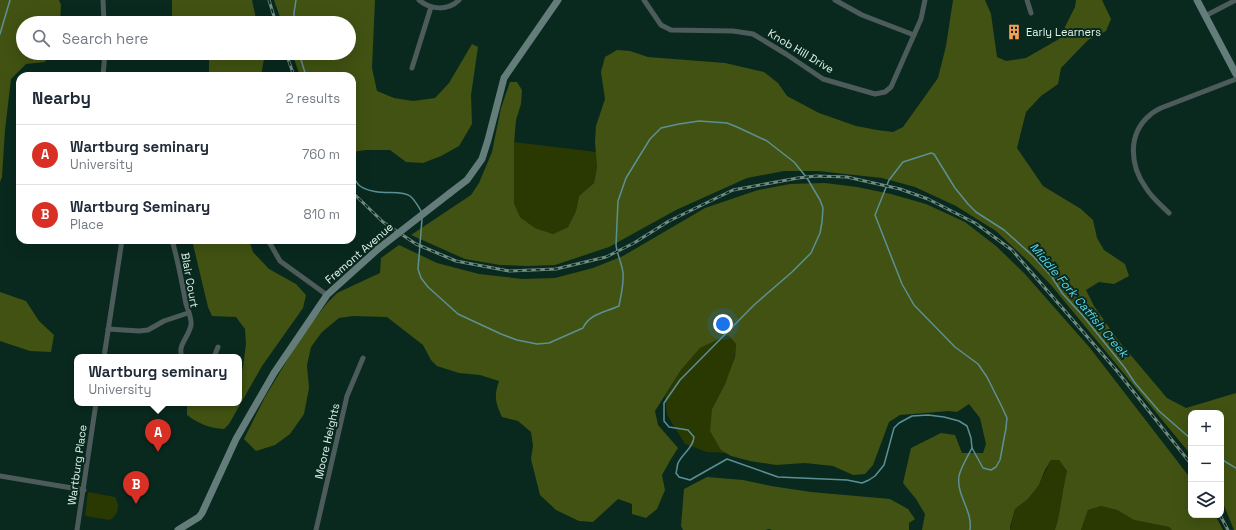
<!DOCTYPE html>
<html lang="en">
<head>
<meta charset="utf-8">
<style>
	body { margin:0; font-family:"Space Grotesk",sans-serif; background:#f2f2f3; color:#1f2937 }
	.controls { position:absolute; right:12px; bottom:12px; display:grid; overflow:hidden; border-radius:8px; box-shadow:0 4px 16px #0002 }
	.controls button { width:36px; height:36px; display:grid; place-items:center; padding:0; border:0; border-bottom:1px solid #e0e1e3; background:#fff; color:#1f2937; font:20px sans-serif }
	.you { position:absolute; left:723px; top:324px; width:14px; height:14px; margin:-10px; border:3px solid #fff; border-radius:50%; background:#1a73e8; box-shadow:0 0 0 6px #1a73e833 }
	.badge { display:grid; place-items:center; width:26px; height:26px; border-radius:50%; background:#d93025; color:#fff; font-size:13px; font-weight:700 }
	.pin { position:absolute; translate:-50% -33px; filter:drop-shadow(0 1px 2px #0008) }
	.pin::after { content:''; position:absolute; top:21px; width:14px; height:12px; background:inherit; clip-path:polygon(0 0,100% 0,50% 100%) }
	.popup { position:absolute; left:74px; top:354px; width:168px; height:52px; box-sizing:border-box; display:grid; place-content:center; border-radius:8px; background:#fff; filter:drop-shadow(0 1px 3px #0005); font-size:13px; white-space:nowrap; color:#747a83 }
	.popup b { font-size:15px; color:#1f2937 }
	.popup::after { content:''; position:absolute; left:50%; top:100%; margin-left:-8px; border:8px solid transparent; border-top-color:#fff }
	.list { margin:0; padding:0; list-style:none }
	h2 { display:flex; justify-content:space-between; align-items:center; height:52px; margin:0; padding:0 16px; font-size:17px }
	h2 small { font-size:13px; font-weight:400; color:#747a83 }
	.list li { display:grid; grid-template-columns:26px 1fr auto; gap:12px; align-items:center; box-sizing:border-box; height:60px; padding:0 16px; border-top:1px solid #e0e1e3 }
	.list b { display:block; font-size:15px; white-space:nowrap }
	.list p { margin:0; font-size:13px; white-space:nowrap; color:#747a83 }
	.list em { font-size:13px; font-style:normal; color:#747a83 }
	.icon { flex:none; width:22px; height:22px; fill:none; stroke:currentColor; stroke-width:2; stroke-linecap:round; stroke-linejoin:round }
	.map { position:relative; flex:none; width:1236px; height:530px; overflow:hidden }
	.search { position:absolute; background:#fff; box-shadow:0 4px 16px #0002; left:16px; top:16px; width:340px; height:44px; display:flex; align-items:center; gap:10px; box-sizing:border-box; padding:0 14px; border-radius:22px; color:#747a83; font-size:15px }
	.panel { position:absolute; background:#fff; box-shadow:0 4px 16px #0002; left:16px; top:72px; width:340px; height:172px; border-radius:12px }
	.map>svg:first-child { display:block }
	.green { fill:#2a3802 }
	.forest { fill:#415212 }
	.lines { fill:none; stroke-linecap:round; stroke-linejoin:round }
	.stream { stroke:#5c9096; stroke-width:1.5 }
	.street { stroke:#4d5c5b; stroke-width:5 }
	.secondary { stroke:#647d7b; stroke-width:7 }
	.rail-casing { stroke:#728b82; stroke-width:3 }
	.rail { stroke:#09291e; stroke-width:1.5; stroke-dasharray:4.5; stroke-linecap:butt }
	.secondary-bridge { stroke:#647d7b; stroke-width:7 }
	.labels { text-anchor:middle; stroke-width:4; stroke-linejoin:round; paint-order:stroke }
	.poi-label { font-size:11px; fill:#e3f5ed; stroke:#09291e; text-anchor:start }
	.street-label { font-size:11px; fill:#e3f5ed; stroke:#09291e }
	.water-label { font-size:12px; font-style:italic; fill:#59d7ed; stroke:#09291e }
</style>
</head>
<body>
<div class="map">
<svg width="1236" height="530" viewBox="0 0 1236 530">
	<rect width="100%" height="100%" fill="#09291e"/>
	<g class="green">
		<polygon points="514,142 596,152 597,167 594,183 579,196 576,211 568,227 553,234 535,228 520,217 514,203"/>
		<path d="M 728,335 L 736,344 C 735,368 723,388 712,409 L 721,450 L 727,453 L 707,452 L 685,444 L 667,415 L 665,396 L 681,370 L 700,348 Z"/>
		<path d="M 1051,460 L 1059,460 L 1067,471 C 1062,490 1061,510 1055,530 L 1010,530 L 1015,509 L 1028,499 L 1039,485 Z"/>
		<path d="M 88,492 L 115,497 C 120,505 119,514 110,520 L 85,516 Z"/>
		<polygon points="1101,506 1117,510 1134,520 1169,527 1172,530 1081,530 1088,510"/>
	</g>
	<g class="forest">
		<polygon points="0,0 59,0 61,5 60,23 23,23 23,53 49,53 45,62 26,64 11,79 5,130 2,177 0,182"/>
		<polygon points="172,0 252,0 257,23 175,23 172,20"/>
		<polygon points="274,0 375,0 372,68 377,91 394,98 413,101 435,98 449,83 472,44 478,47 471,95 472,124 459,146 441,156 423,163 406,162 390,150 366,150 352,152 352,76 300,76 292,53 349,53 349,23 282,23"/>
		<polygon points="953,0 985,0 991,14 997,57 1006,61 1026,58 1059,39 1075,7 1076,0 1102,0 1111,19 1106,31 1088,40 1061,68 1058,84 1041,96 1026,112 1017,148 1043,186 1081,209 1093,220 1097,238 1104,250 1125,264 1129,276 1114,284 1099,282 1086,290 1094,306 1118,340 1167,398 1186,408 1236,393 1236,530 1234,530 1225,508 1221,501 1221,413 1191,413 1191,455 1051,285 1028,261 996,231 956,206 915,187 882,178 818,171 784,171 747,178 676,210 609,247 555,265 527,266 500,265 465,259 411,235 471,195 479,183 492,152 501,108 510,82 517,82 522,90 521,104 516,120 514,144 514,203 520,217 535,228 553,234 568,227 576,211 579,196 594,183 597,167 595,142 596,126 605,99 601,72 605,57 617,50 630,51 648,57 725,63 764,72 778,83 787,96 819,113 856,126 877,130 893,132 903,127 938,78 946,46"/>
		<polygon points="209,53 265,53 261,76 207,76 209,71"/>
		<path d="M 825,183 L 857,187 L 891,194 L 926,204 L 965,222 L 996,246 L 1024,273 L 1090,348 L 1191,479 L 1191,515 L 1215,515 L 1223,530 L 1172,530 L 1169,527 L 1134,520 L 1117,510 L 1101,506 L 1088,510 L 1081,530 L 1055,530 C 1061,511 1062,490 1067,471 L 1059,460 L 1051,460 L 1045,470 L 1039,485 L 1028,499 L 1015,509 L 1010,527 L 1010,530 L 922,530 L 925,514 L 916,499 L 903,483 L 911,448 L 941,433 L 955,435 L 962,453 L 983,453 L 986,444 L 980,418 L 969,404 L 957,412 L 949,411 L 900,415 L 889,422 L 873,465 L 865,474 L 853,475 L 833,466 L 805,463 L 776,465 L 750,461 L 731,456 L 721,450 L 710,431 L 712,409 L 725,384 L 735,357 L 736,344 L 728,335 L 700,348 L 681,370 L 655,411 L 658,425 L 678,448 L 671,459 L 662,475 L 665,490 L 657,509 L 646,518 L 632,514 L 632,504 L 618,499 L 593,522 L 579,521 L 556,510 L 540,495 L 531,459 L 533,446 L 531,432 L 518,421 L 502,417 C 495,402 494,396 499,381 L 480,375 L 459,373 L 437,366 L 431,360 L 423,345 L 387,317 L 353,316 L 339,318 L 322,332 L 311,347 L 307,365 L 309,388 L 304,414 L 290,434 L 275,445 L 256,451 L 244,439 L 265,397 L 303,334 L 328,302 L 337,293 L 380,273 L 381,258 L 399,245 L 437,263 L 479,274 L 522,279 L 555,278 L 593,268 L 623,256 L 705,208 L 758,190 L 790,184 Z"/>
		<path d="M 192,240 L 249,240 L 253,252 L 269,269 L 296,284 L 306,295 L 303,308 L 262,366 L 229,424 L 224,429 C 209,428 199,424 187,415 L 187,404 L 189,403 L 239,403 L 239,380 L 243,367 L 246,344 L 245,329 L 236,317 L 212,316 L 208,307 Z"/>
		<polygon points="0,292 26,301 39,321 54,335 51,352 30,351 0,341"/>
		<polygon points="707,477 743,480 771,486 811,492 890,499 908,509 915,519 909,523 909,530 772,530 769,529 765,530 683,530 681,526 684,489"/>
	</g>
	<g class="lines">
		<g class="stream">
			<polyline points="294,23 294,13 296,0"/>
			<polyline points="0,34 10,0"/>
			<polyline points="299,53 306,76"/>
			<path d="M 352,176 C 355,179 357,184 360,186 C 376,197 401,189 410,196 C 415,200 418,206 421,211"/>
			<path d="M 422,219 L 418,269 L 421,278 L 428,287 L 458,314 L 501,334 L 517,340 L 537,344 L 549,343 L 583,328 C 589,314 606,312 619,306 C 621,295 624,284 623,273 C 622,263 617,255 616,245 L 618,201 L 626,178 L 650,139 L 661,128 L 679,124 L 699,121 L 727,123 L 737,127 L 767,141 L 794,162 L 807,178 L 820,200 L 823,208 L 822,222 L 820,233 L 811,253 L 792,272 L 754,305 L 680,380 L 664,403 L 664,421 L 669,427 L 688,430 L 694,437 C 693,448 683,453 678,463 C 677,466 677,470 676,473 L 679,477 L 690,480 L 727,459 L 778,477 L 847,480 L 862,483 L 869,480 L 875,476 L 884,465 L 894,428 L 899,423 L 912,416 L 928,415 L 944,417 L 959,421 L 967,426 L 971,438 L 972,448 L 983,468 L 991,470 L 996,467 L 1000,460 L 1006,428 L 1007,418 L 1002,407 L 987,377 L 978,364 L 955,347 L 914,305 L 902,284 L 875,215 L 889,180 L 903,162 L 931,153 L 934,154 L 955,188 L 968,204 L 976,212 L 1004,230 L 1034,257 L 1052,277 L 1062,293 L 1084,317 L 1125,368 L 1135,383 L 1159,411 L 1191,439"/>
			<polyline points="1221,459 1236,468"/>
			<path d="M 970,530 C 973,511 956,495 959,476 C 961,467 968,456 972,448"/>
		</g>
		<g class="street">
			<polyline points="103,0 104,23"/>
			<path d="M 419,0 C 431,10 448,11 459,0"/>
			<polyline points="644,0 661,25 671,30 733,31 753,34 786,54 823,79 875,94 885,92 891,87 921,19 925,0"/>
			<polyline points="835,0 862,15 914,35"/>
			<polyline points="1027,0 1031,13"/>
			<polyline points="1205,16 1236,0"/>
			<polyline points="412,68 431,7"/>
			<polyline points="103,76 105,53"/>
			<path d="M 1169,213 C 1161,205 1152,198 1146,188 C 1130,166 1127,134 1150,115 C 1153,112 1157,110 1161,108 L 1236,79"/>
			<path d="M 172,240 C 178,261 182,282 186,304 C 188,310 192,319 191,325 C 189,337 177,345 182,357"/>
			<polyline points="268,240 280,261 327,295"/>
			<polyline points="108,329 139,331 148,330 164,321 188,313"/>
			<polyline points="104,357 122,240"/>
			<polyline points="214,357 218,347"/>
			<polyline points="0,476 84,490"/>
			<polyline points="77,530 96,403"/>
			<polyline points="316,530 347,396 363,358"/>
		</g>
		<g class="secondary">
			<polyline points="1197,0 1236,74"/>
			<polyline points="450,193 467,180 482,159 488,140 504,78 558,0"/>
			<polyline points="178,530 199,517 202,513 236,439 274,373 327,295 378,249"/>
		</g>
		<g class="rail-casing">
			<g id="rail">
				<polyline points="269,0 276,23"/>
				<polyline points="286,53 294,76"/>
				<polyline points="352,192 383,222 416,244 456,261 509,271 556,269 606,257 634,243 669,221 733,190 798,178 816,176 847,177 900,189 928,199 975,223 1012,250 1117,371 1191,464"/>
				<polyline points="1220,515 1228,530"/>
			</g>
		</g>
		<use href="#rail" class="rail"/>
		<polyline class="secondary-bridge" points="378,249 450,193"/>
	</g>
	<defs>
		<g id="building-bare" transform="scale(1.2)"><path d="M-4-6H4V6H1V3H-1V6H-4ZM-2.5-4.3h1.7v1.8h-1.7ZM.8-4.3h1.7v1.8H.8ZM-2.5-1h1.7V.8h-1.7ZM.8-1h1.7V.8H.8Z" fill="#fb9e51" stroke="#09291e" stroke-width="2.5" paint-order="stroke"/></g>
	</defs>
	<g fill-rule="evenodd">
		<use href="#building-bare" x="1014" y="32"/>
	</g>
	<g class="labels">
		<g class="poi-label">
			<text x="1026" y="36">Early Learners</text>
		</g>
		<g class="street-label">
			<text transform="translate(801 51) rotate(31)" y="4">Knob Hill Drive</text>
			<text transform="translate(359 253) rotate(-41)" y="4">Fremont Avenue</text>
			<text transform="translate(190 280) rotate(80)" y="4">Blair Court</text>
			<text transform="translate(327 441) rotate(-77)" y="4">Moore Heights</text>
			<text transform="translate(77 465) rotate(-82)" y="4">Wartburg Place</text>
		</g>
		<g class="water-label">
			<text transform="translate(1079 300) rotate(50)" y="4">Middle Fork Catfish Creek</text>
		</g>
	</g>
</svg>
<div class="controls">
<button>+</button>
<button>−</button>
<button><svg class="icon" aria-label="layers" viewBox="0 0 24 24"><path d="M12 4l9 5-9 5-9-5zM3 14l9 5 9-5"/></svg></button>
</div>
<div class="you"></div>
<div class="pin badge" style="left:158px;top:452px">A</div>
<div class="popup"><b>Wartburg seminary</b>University</div>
<div class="pin badge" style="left:136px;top:504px">B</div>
<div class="search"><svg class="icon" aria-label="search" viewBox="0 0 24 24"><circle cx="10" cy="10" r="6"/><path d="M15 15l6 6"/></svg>Search here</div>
<section class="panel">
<h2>Nearby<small>2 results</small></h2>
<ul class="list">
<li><span class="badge">A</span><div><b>Wartburg seminary</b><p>University</p></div><em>760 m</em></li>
<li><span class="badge">B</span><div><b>Wartburg Seminary</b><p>Place</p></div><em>810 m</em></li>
</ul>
</section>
</div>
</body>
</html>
